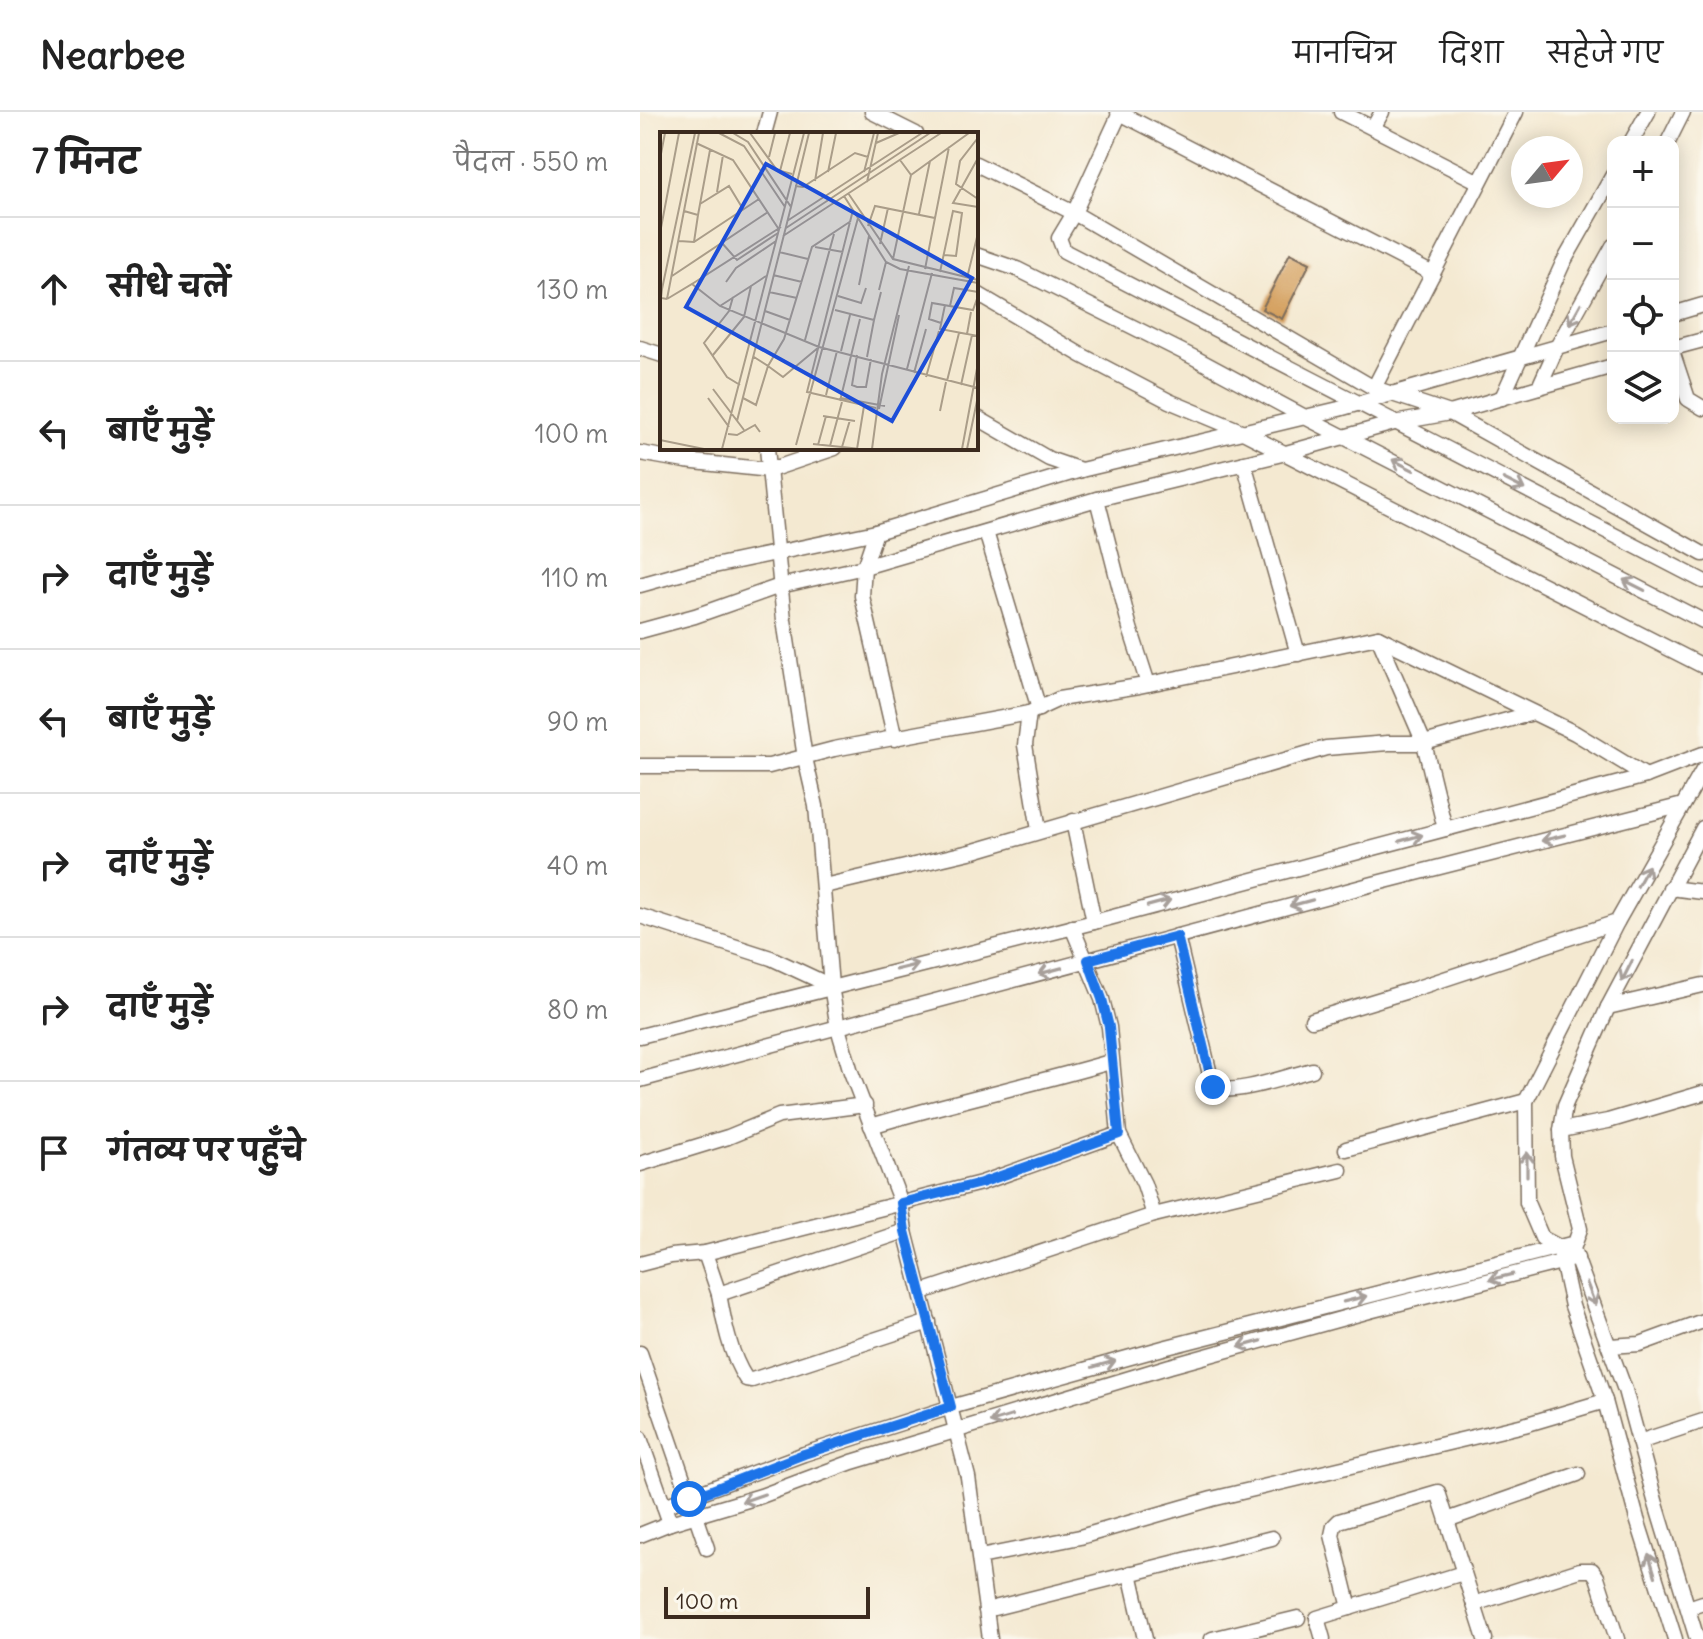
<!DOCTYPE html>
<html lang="hi">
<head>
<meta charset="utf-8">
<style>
	body { margin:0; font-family:Delius,"Playpen Sans Deva",sans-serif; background:#f2f2f2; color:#222 }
	.controls { position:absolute; right:24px; top:24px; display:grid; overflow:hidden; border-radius:16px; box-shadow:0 4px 20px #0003 }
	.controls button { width:72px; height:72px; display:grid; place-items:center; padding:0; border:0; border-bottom:2px solid #e0e0e0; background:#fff; color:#222; font:40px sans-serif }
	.compass { position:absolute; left:871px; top:24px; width:72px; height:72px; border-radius:50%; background:#fff; box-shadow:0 4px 20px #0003; rotate:61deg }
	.scale { position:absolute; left:24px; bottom:20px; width:206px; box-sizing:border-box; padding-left:8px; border:4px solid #3b2a1e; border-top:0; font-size:22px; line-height:28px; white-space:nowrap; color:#3b2a1e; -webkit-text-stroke:6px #fbf7ec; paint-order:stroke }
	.stop { position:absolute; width:24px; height:24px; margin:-18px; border:6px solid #1a73e8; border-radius:50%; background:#fff }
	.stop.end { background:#1a73e8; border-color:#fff; box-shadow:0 2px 8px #0008 }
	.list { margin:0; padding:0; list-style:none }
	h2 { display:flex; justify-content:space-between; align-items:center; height:104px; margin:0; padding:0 32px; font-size:34px }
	h2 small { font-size:26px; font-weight:400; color:#767676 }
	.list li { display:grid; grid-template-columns:52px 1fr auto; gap:24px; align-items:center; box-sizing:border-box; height:144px; padding:0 32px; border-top:2px solid #e0e0e0 }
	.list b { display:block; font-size:30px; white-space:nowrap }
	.list em { font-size:26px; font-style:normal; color:#767676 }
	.icon { flex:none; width:44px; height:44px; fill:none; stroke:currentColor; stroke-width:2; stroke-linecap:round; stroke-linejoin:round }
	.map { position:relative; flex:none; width:1063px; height:1527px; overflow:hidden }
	header { display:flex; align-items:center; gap:48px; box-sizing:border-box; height:112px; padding:0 40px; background:#fff; border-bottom:2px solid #e0e0e0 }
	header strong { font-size:38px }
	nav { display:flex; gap:44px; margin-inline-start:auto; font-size:28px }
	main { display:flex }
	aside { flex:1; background:#fff }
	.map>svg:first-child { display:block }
	.building { fill:#d39d5a }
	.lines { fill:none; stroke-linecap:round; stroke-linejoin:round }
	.minor-casing { stroke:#7c6d5d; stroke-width:17 }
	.minor { stroke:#fff; stroke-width:14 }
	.oneway { stroke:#a79f9a }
	.route { stroke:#1a73e8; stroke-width:10 }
	.inset-road { fill:none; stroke:#aa9d89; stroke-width:2 }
	.view { fill:#1d4ed8; fill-opacity:0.15; stroke:#1d4ed8; stroke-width:4 }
	.inset-edge { fill:none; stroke:#3b2a1e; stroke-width:4 }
</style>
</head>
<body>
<header>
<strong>Nearbee</strong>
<nav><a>मानचित्र</a><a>दिशा</a><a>सहेजे गए</a></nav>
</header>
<main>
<aside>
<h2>7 मिनट<small>पैदल · 550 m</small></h2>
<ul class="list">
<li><svg class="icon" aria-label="ahead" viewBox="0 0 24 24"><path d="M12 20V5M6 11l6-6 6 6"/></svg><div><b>सीधे चलें</b></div><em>130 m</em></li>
<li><svg class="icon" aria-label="left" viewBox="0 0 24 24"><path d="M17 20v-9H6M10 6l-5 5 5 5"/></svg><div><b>बाएँ मुड़ें</b></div><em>100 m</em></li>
<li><svg class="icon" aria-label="right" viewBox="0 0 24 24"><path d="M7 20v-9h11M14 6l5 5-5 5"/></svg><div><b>दाएँ मुड़ें</b></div><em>110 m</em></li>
<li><svg class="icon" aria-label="left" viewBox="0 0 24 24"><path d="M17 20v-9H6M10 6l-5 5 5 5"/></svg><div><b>बाएँ मुड़ें</b></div><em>90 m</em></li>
<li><svg class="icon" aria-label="right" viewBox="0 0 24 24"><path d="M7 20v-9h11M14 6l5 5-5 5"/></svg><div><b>दाएँ मुड़ें</b></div><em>40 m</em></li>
<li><svg class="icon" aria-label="right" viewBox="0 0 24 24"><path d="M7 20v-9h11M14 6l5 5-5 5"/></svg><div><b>दाएँ मुड़ें</b></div><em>80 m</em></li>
<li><svg class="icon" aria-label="arrive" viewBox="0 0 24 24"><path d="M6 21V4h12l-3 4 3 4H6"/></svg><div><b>गंतव्य पर पहुँचे</b></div></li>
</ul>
</aside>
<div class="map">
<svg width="1063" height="1527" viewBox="0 0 1063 1527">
	<rect width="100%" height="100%" fill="#fbf7ec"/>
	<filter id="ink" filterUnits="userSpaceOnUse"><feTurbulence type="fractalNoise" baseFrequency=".0125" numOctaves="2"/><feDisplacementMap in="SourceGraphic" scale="16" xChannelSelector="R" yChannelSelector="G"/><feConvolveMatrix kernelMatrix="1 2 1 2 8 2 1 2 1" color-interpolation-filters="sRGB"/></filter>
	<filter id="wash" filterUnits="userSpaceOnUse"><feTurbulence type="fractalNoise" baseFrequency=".006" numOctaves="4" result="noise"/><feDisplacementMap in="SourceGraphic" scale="32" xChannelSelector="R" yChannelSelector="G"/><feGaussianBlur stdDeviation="1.8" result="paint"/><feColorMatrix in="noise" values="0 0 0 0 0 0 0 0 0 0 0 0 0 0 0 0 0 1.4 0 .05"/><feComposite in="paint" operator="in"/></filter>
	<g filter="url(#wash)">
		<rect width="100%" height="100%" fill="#f4e9d1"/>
		<g id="blocks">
			<polygon class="building" points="650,141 670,151 642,207 622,197"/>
		</g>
	</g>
	<g filter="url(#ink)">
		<use href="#blocks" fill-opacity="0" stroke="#7c6d5d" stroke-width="2"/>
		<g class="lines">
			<g class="minor-casing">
				<g id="minor">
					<polyline points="232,0 276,22"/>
					<polyline points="478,0 793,162"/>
					<polyline points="701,0 839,70"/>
					<polyline points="480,1 434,101 419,126 424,139 1063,469"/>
					<polyline points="733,16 742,0"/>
					<polyline points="124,22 130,0"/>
					<polyline points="991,30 1008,0"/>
					<polyline points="1028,30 1043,0"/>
					<polyline points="336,52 434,101 734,276 810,301 1063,442"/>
					<polyline points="336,143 377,157 555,246 663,304 1063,509"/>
					<polyline points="336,181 441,243 529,289 601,319 1063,554"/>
					<polyline points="1033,202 1063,193"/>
					<polyline points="0,236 22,243"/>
					<polyline points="1033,236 1063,228"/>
					<polyline points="1033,242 1048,287 1063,296"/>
					<polyline points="899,275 973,254"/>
					<polyline points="734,276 876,0"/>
					<polyline points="862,286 923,151 973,63"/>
					<polyline points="336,305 409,347 441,358"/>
					<polyline points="127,336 144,508 165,646 176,694 191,874 198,916 211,960 261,1091 265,1119 328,1365 350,1527"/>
					<polyline points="0,341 45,349 130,358 195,336"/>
					<polyline points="604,351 658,542"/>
					<polyline points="457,387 490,516 508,572"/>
					<polyline points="236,420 224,455 222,484 255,627"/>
					<polyline points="346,420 399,597"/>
					<polyline points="0,473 50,459 236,420 441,358 699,297 973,219"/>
					<polyline points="0,519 55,504 140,474 224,455 457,387 646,341 754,311 810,301 899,275 917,235 973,134"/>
					<polyline points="738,525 784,631 805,717"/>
					<polyline points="389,601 385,633 399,718"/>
					<polyline points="0,654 129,654 194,637 389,601 419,587 499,574 738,525 935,621 1006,664"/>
					<polyline points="433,709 454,810"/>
					<polyline points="184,774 334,739 686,636 748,631 784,631 893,601"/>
					<polyline points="1030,776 1063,780"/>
					<polyline points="0,804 131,846 191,874"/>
					<path d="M 537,824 L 573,975 C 591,985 651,963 672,958"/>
					<polyline points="968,895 1063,873"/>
					<polyline points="672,908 771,878 977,810"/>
					<polyline points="0,924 454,810 1006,664 1063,642"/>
					<polyline points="0,968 733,772 1043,693"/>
					<path d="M 231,1014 C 310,990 391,973 470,950"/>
					<polyline points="921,1018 968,1009 1063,981"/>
					<polyline points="706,1037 886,989"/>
					<polyline points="0,1052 88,1025 139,1004 225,993"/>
					<polyline points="514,1103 700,1058"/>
					<path d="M 265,1119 L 79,1182 C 84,1210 90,1243 106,1267 L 112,1268 L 289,1210"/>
					<polyline points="65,1141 79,1182"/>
					<polyline points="0,1152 31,1144 65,1141 341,1071 479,1022"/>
					<polyline points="282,1180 514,1103 504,1072 479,1022 469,915 462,887 432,815"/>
					<polyline points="970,1234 1000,1232 1063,1209"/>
					<polyline points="0,1241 67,1436"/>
					<polyline points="0,1326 30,1411 0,1423"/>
					<polyline points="999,1330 1063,1309"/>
					<polyline points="24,1394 164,1342 311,1295 523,1236 935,1131"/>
					<polyline points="807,1408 938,1362"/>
					<polyline points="30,1411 121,1384 212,1350 530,1254 733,1198 937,1146"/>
					<polyline points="340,1445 440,1425 572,1387 884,1313 965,1289"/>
					<polyline points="490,1461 505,1527"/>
					<polyline points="834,1492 940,1458 952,1458 957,1465 977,1527"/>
					<polyline points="710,1496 692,1423 694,1414 699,1409 798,1380 845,1527"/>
					<polyline points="1048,1496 1063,1491"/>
					<polyline points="346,1498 632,1426"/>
					<polyline points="572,1527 658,1506"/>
					<polyline points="683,1527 677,1506 823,1461"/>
					<polyline points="1035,1527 997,1407 965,1289 932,1194 919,1135 902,1126 887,1091 886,989 977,810 1063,658"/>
					<polyline points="1057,1527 1016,1392 985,1278 933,1137 940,1117 922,1044 921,1018 925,993 968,895 1063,716"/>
				</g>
			</g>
			<use href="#minor" class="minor"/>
		</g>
		<defs><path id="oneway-shaft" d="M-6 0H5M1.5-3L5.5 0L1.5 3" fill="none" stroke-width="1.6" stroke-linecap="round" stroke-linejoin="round" transform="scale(2)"/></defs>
		<g class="oneway">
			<use href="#oneway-shaft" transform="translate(935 202) rotate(119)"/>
			<use href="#oneway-shaft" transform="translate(763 353) rotate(-153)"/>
			<use href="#oneway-shaft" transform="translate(874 372) rotate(27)"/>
			<use href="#oneway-shaft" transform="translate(994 473) rotate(-153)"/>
			<use href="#oneway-shaft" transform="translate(771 726) rotate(-15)"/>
			<use href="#oneway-shaft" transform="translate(913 726) rotate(166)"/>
			<use href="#oneway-shaft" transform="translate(1003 764) rotate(-61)"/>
			<use href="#oneway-shaft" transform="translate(519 791) rotate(-15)"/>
			<use href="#oneway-shaft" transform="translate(661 791) rotate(165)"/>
			<use href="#oneway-shaft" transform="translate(267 855) rotate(-14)"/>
			<use href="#oneway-shaft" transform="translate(410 859) rotate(165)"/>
			<use href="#oneway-shaft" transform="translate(987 859) rotate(117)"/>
			<use href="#oneway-shaft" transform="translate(887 1052) rotate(-90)"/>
			<use href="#oneway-shaft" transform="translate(861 1165) rotate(166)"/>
			<use href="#oneway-shaft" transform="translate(951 1182) rotate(69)"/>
			<use href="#oneway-shaft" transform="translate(715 1187) rotate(-14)"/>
			<use href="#oneway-shaft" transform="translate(610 1232) rotate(165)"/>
			<use href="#oneway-shaft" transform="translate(464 1252) rotate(-16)"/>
			<use href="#oneway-shaft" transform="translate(361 1307) rotate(163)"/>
			<use href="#oneway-shaft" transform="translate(113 1386) rotate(161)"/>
			<use href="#oneway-shaft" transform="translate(1012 1453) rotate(-107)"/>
		</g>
	</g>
	<g class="lines" filter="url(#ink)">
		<polyline class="route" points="49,1387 164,1342 311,1295 265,1119 261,1091 341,1071 479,1022 469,915 462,887 448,848 537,824 573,975"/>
	</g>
	<g transform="translate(20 20)">
		<rect width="318" height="318" fill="#f4e9d1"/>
		<path class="inset-road" d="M 59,1 L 84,14 L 125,75M 73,1 L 88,10 L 131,75 L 77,289M 90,1 L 117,38 L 132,42M 317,7 L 300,29 L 296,52 L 318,67M 36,11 L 73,28 L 118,96M 216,11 L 239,1M 109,25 L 115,1M 318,26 L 293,71 L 318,75M 0,27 L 5,1M 120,39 L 130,1M 168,40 L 176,1M 204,40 L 214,1M 251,43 L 309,1M 155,49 L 163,1M 207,50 L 218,1M 135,54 L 143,55 L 195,21 L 208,25M 57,60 L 63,23M 188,61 L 233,127 L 318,148M 184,64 L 226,130 L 240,137 L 318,151M 40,72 L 69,54 L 83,77M 131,75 L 149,1M 193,78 L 147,260 L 216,276M 24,79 L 38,83 L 34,110M 259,82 L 270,29M 38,83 L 50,18M 127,89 L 262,1M 208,94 L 215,74 L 275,86 L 289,15M 126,96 L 270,1M 0,101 L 19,1M 123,104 L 281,1M 19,109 L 34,110 L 99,67M 62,111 L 77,128 L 118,101M 220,112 L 228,76M 155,115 L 183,120M 119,120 L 148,127M 233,127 L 251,43 L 240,28M 265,137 L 275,86M 280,140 L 293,79 L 302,81 L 296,124 L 284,123M 113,143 L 142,150M 12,144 L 108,80M 307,146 L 318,101M 66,150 L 76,136 L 116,109M 32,152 L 121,95M 199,153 L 209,104M 219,158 L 226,130M 109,160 L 137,166M 178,164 L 201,171 L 206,156M 73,165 L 69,179 L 44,211 L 67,245 L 80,253M 7,167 L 32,152 L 60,174 L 159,215 L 318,256M 7,167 L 1,166 L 2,157 L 35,1M 7,167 L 39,1M 285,173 L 280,197 L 307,202M 60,174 L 91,154M 290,174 L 294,156 L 318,160M 175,178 L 214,188 L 207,225M 105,179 L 130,188M 311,180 L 307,202 L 318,204M 214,188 L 221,160M 281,191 L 269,187 L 272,171 L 313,178 L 318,164M 145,208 L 174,102M 159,215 L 123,245 L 108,234 L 124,207 L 152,115 L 191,89M 181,219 L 190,183M 53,223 L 84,185 L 91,154 L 106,144M 197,223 L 192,253 L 197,255 L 206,255 L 211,227M 247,237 L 272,141M 254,241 L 266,197M 266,245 L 279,199M 287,249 L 299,201M 301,253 L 312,203M 53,257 L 84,298M 166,263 L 177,219M 48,266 L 69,295M 83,266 L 96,273 L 108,234 L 94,225M 181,266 L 225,274M 180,269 L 200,187M 219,277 L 239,183M 280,279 L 286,250M 163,284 L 195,289M 68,302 L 77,303 L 95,293 L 100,300M 0,308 L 44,317M 153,312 L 201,317M 136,313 L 198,86M 158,313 L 166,284M 170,314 L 182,270M 182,315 L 190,288M 62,317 L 144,1M 197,317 L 204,274M 212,317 L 222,242 L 249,134M 302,317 L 318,231M 307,317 L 318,264"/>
		<path class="view" d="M 106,32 L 312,146 L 232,289 L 26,175 Z"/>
		<rect width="318" height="318" class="inset-edge"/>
	</g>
</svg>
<div class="controls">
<button>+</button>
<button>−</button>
<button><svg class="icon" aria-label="locate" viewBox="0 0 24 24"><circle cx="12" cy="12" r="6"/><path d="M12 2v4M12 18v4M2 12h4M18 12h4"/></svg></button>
<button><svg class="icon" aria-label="layers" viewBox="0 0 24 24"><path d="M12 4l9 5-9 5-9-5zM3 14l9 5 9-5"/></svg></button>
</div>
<svg class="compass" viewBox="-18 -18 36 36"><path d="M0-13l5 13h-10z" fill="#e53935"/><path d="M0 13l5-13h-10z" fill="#767676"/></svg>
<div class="scale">100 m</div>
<div class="stop" style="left:49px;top:1387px"></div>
<div class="stop end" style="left:573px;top:975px"></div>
</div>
</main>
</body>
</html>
